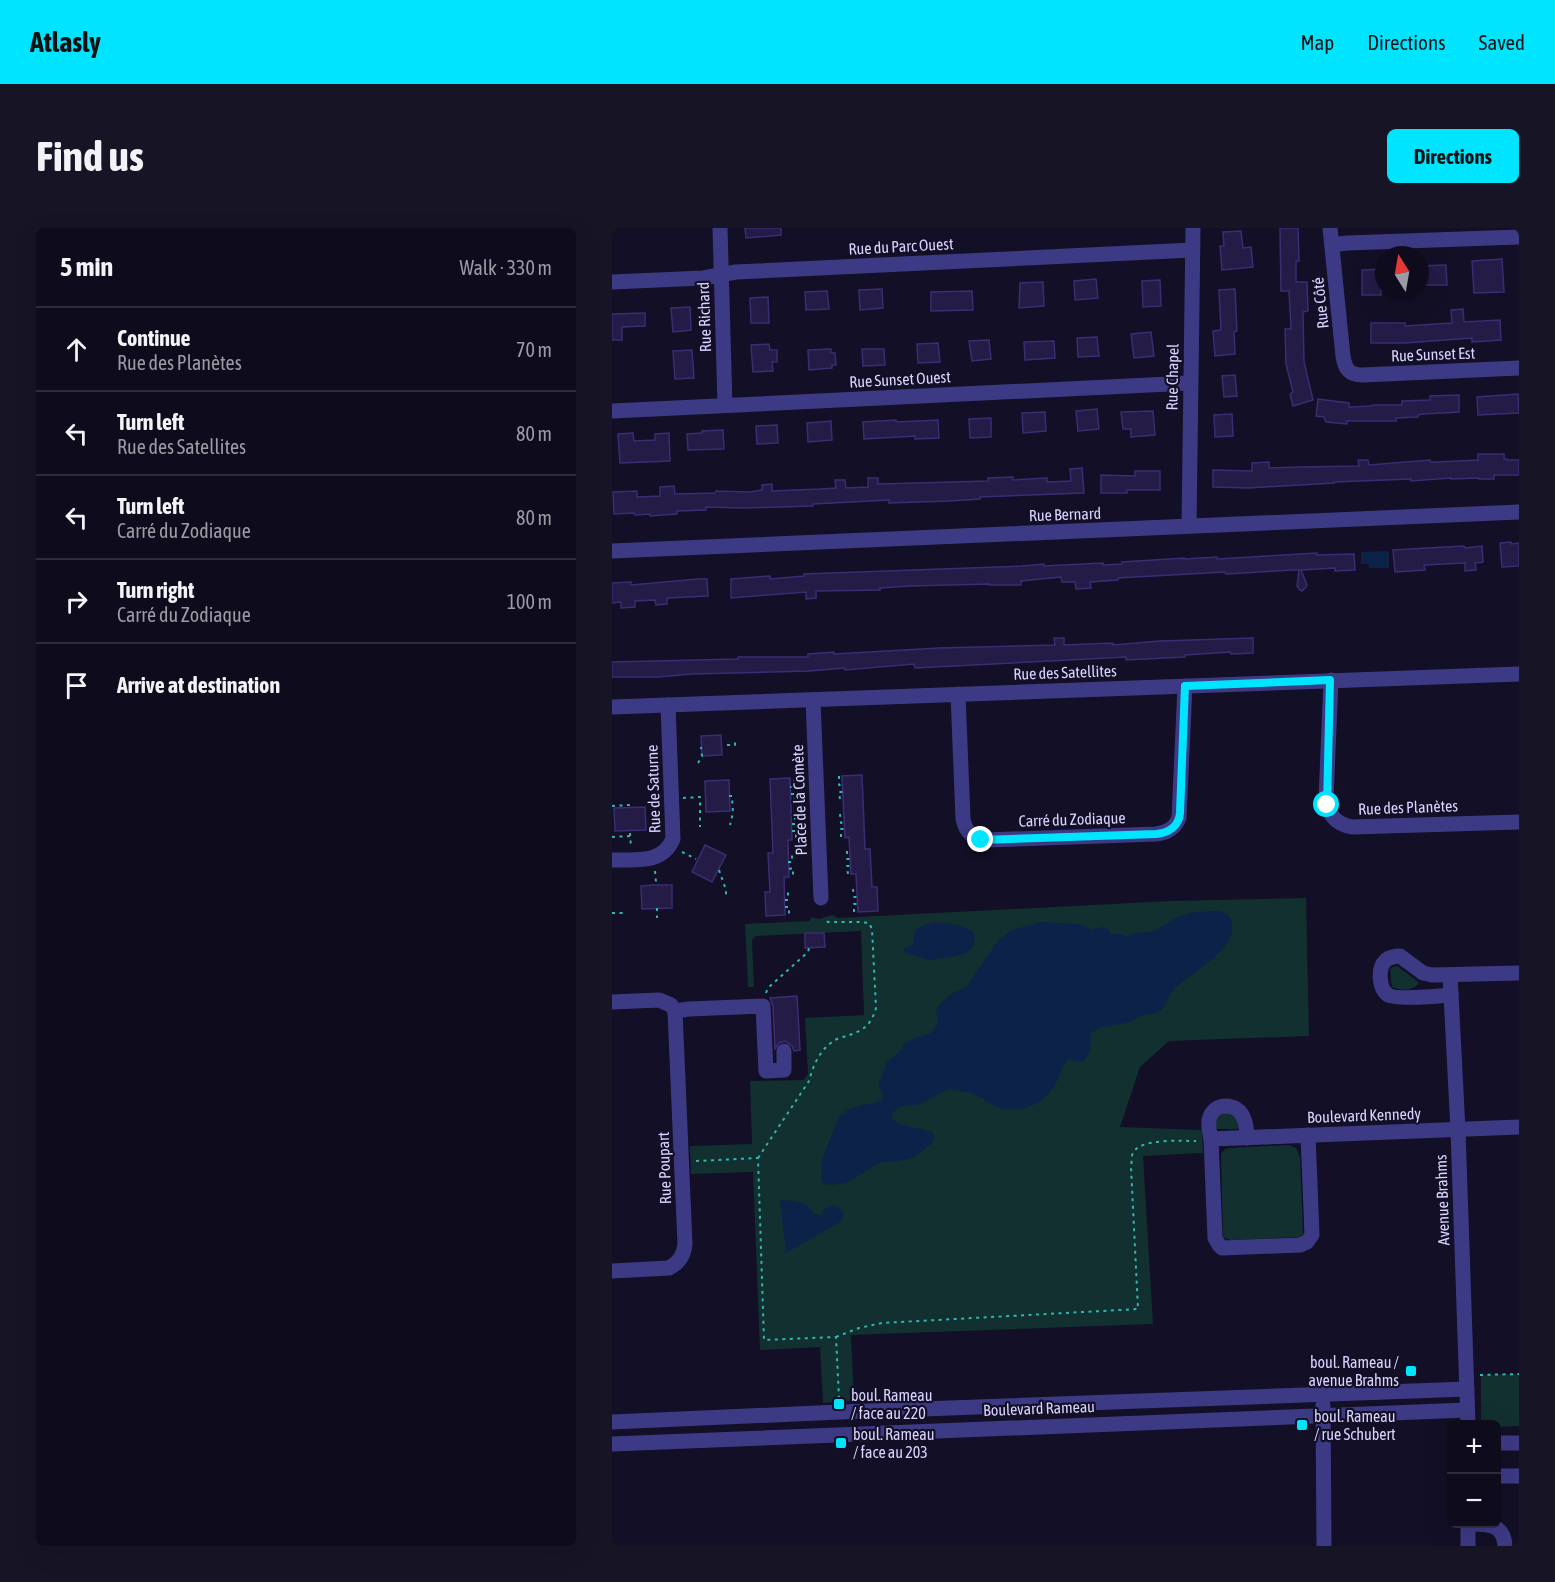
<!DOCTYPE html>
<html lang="en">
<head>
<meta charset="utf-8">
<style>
	body { margin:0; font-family:"Asap Condensed",sans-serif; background:#171425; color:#f1f3f6 }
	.controls { position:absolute; right:18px; bottom:18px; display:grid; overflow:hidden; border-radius:9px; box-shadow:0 6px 24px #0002 }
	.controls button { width:54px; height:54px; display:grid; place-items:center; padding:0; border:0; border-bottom:2px solid #2e2b3b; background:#0e0b1c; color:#f1f3f6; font:30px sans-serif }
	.compass { position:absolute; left:763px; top:18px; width:54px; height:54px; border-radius:50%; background:#0e0b1c; box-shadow:0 6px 24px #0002; rotate:349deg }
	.stop { position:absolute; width:18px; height:18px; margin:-14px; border:4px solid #00e5ff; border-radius:50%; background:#fff }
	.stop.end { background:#00e5ff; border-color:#fff; box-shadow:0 2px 6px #0008 }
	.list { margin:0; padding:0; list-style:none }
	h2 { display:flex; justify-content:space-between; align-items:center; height:78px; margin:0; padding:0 24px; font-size:26px }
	h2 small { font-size:20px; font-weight:400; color:#9b9ba3 }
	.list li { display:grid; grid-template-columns:39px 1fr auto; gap:18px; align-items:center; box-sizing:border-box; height:84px; padding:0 24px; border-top:2px solid #2e2b3b }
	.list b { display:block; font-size:22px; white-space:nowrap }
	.list p { margin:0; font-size:20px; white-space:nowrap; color:#9b9ba3 }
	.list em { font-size:20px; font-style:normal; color:#9b9ba3 }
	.icon { flex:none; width:33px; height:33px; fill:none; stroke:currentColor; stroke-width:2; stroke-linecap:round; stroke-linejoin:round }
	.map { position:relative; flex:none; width:907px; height:1318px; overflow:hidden; border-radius:9px }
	header { display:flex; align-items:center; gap:36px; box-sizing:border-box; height:84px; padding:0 30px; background:#00e5ff; color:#111 }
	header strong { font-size:28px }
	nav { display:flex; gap:33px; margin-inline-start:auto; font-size:21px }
	.intro { display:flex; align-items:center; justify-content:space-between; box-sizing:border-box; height:144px; padding:0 36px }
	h1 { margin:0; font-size:42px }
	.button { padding:15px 27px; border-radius:9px; background:#00e5ff; color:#111; font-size:21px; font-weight:700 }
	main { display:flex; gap:36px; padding:0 36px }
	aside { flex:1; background:#0e0b1c; border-radius:9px; box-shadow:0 6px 24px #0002 }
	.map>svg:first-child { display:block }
	.green { fill:#12302f }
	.water { fill:#0c2248 }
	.building { fill:#241b47; stroke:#3b2d73; stroke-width:1.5 }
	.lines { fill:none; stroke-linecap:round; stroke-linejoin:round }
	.path { stroke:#2fb8b0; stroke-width:2; stroke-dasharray:3 4.5; stroke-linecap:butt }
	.minor { stroke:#3d3a85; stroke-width:15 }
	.route { stroke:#00e5ff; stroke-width:8 }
	.poi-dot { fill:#00e5ff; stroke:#130f26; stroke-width:2 }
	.labels { text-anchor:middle; stroke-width:4.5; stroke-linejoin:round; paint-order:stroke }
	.street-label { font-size:16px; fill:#d9d4ff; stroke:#130f26 }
	.poi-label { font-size:16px; fill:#d9d4ff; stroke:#130f26; text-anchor:start }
</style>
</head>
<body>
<header>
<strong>Atlasly</strong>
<nav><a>Map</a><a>Directions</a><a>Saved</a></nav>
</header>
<div class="intro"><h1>Find us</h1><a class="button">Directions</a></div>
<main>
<aside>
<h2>5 min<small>Walk · 330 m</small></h2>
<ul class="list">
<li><svg class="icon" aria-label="ahead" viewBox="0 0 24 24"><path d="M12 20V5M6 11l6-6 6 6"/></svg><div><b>Continue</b><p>Rue des Planètes</p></div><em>70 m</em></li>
<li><svg class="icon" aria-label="left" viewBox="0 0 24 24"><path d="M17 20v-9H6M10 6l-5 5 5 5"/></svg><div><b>Turn left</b><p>Rue des Satellites</p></div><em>80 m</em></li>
<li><svg class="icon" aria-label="left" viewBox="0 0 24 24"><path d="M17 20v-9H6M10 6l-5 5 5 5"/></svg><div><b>Turn left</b><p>Carré du Zodiaque</p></div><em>80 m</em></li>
<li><svg class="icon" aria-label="right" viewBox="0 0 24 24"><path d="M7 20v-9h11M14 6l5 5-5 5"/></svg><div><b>Turn right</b><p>Carré du Zodiaque</p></div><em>100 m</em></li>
<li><svg class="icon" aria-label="arrive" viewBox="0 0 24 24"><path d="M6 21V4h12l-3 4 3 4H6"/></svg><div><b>Arrive at destination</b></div></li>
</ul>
</aside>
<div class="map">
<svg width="907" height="1318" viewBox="0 0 907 1318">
	<rect width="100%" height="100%" fill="#130f26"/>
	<g class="green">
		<polygon points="694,670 697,808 557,813 528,839 508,899 590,902 591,925 531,928 541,1096 239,1107 242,1173 211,1175 208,1119 148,1122 141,944 79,946 78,918 140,916 138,853 192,852 196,846 193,790 252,787 249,703 144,708 140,712 142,759 136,759 133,696 198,693 199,689 207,691 221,687 226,690 558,673"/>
		<path d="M 785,738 L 805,753 L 807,755 C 802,763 787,763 780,759 L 778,741 L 781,739 Z"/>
		<path d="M 614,884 L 624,889 L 627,900 L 625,901 L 606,901 L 604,899 C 604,890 606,888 614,884 Z"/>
		<polygon points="676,917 684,920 688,929 691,1006 687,1009 619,1012 613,1010 611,1008 609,926 612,922 617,920"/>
		<polygon points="907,1146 907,1198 885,1199 885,1196 869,1196 869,1147"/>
	</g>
	<g class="water">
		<polygon points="777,323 777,340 757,340 757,336 749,336 749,324"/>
		<path d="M 604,683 C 612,684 616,685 619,692 C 630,717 578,747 563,760 C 555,767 557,776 548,783 C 543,786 536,786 530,788 C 526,789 522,792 518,794 C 502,799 493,795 478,806 C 480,817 479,824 472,833 L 464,834 L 458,831 C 452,835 451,839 448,846 C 446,853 441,860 436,866 C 424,880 402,885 385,879 C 377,876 372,870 364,867 C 356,864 346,863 337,861 L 308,876 L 287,879 L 280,885 L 280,890 L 287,896 L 320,904 L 323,911 L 319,916 L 301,930 L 287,933 L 269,934 L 236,954 L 220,957 L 212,956 L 209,951 L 209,934 L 227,889 L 236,882 L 247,878 L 270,873 L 272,868 L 268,862 L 267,855 L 275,834 L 287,824 L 293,815 L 305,809 L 317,806 L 325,798 L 326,789 L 324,782 L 329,775 L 342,764 L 354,759 L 386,713 L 400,702 L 429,694 L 468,696 L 480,702 L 491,699 L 497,702 L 499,706 L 510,706 L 516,709 L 522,704 C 545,709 553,693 571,687 C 581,683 594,684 604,683 Z"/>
		<polygon points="321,694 335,695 350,698 360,703 363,709 361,718 355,725 344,728 317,732 294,725 291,721 302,716 301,709 305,700"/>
		<path d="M 168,972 C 181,973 197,973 202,986 L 209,987 L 214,980 L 220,977 L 229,981 L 232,988 L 228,994 L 174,1025 Z"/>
	</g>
	<g class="building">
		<polygon points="133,0 169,0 169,7 134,10"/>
		<polygon points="668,0 686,0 687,33 684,33 684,54 695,54 696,83 691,84 692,134 701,172 681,178 678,166 681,164 674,136 673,101 679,101 677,63 669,63"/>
		<polygon points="629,3 631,20 639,19 641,39 610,42 608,18 612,18 611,4"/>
		<polygon points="890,31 892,64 862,65 860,33"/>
		<polygon points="834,37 835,57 813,57 812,52 808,52 808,38"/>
		<polygon points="772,41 772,52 769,52 769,67 750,67 750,42"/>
		<polygon points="484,51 486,70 463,72 462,53"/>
		<polygon points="548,52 549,78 531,79 530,53"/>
		<polygon points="431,54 432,78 407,80 408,55"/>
		<polygon points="270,61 271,80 248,82 247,62"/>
		<polygon points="623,61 625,103 622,104 623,126 603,128 601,103 609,102 607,62"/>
		<polygon points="215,63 217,81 194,82 193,64"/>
		<polygon points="360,63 361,82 319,83 319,64"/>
		<polygon points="156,69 157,95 139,95 138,70"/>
		<polygon points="78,79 79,102 61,104 59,80"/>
		<polygon points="851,81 852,94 888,92 889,112 860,114 860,110 793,115 759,115 759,95 793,95 793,98 840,95 839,82"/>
		<polygon points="33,85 33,98 10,99 10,112 0,112 0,86"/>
		<polygon points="539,104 542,128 522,130 519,106"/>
		<polygon points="485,109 487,128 466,129 465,110"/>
		<polygon points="377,112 379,131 360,133 357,113"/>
		<polygon points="442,113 443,130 413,132 412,114"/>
		<polygon points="326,115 328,134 306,135 305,116"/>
		<polygon points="157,116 158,122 165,122 165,134 160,134 161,143 141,144 139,117"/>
		<polygon points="219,121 219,125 223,125 224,137 220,137 220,140 197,142 196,122"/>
		<polygon points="250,121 272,121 273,137 251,138"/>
		<polygon points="80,122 82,150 63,151 61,123"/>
		<polygon points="623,147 625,168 612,169 610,148"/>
		<polygon points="906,166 907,185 866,187 865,169"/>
		<polygon points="847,167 847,184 811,186 806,187 806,189 784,190 784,193 735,193 735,196 714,194 712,189 704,188 706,171 737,175 737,179 759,178 761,177 790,177 790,173 818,172 818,168"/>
		<polygon points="485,181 487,201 466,203 464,183"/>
		<polygon points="541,183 543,207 519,209 519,201 511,201 509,184"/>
		<polygon points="433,184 434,203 411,205 410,185"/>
		<polygon points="620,186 621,208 603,209 602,187"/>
		<polygon points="379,190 379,209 358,210 357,191"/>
		<polygon points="284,192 284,194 326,192 327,210 303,211 303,208 252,211 251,194"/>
		<polygon points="219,193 220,212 196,214 195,195"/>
		<polygon points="165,197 166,215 145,216 144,198"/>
		<polygon points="111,202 112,221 76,222 75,206 90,205 90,203"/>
		<polygon points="21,205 22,213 43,212 43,206 57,205 58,233 8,235 6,206"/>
		<polygon points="866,226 892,226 892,231 895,231 895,232 907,232 907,247 882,247 882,251 867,251 867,250 839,251 839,250 799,253 799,251 722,254 722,255 636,260 601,259 601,242 640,243 640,235 657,234 657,240 688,239 747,238 746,232 756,232 757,237 818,232 818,234 825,234 866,232"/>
		<polygon points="470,240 472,265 368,269 368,271 337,273 277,275 277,272 201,276 201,278 130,280 94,279 94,282 65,283 65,286 38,288 38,286 23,287 22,285 2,286 1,264 25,263 25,269 48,268 48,259 62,258 63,266 103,265 104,263 138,264 150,262 150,257 160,256 160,263 209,261 224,260 223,252 233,252 234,260 256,259 256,250 266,250 266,256 376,253 376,250 401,249 401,252 435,250 435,254 459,253 458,241"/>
		<polygon points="523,243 548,243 548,262 515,262 515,265 489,265 489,247 523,248"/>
		<polygon points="899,314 899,316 907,315 907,338 890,339 888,315"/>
		<polygon points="852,318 853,320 870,318 871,334 863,335 864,342 853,343 853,335 812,337 813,342 783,344 781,322"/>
		<polygon points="705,325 705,327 742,326 743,342 723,343 723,340 689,342 695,357 694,359 690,363 688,362 685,358 687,342 681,342 614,346 613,344 506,350 506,352 478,354 479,360 464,361 463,354 450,354 449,349 409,353 409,357 377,357 377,356 298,358 268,360 268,362 204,363 204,370 194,371 194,364 119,370 119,351 158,348 158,351 192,348 192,346 410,338 432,336 432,338 491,335 491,337 510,336 510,334 572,330 572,331 605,329 605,331"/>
		<polygon points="86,351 95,351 96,368 55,370 55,376 44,377 43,372 23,373 23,379 9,380 9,374 0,375 0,355 19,354 19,357"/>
		<polygon points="442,410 452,410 452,417 501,415 501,417 548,413 641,410 641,425 619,426 618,424 573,427 573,429 514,432 514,429 303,440 302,436 233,442 233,440 197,443 80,446 46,449 0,449 0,434 126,431 126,429 196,429 196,426 222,424 222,426 327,420 443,417"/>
		<polygon points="109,507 110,527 90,528 89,508"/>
		<polygon points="250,547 253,621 258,621 260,659 265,659 266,683 246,684 244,646 239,646 237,609 233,610 230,548"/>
		<polygon points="178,550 180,612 176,612 177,649 172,649 173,687 154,688 153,664 158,664 156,625 161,625 158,551"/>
		<polygon points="117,552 118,583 94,584 93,553"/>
		<polygon points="33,579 34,602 3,603 2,580"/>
		<polygon points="93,617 114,627 100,654 80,644"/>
		<polygon points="41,657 60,657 60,680 30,681 29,658"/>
		<polygon points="193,705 212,705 213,719 193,720"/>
		<polygon points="185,768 188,822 182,823 180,818 173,813 167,815 163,821 161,778 158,770"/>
	</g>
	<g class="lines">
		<g class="path">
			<polyline points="115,517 123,517 123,513"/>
			<polyline points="86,535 90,528 89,519"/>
			<polyline points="227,548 227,557 231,557"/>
			<polyline points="178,559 182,559 182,550"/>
			<polyline points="179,566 182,566 183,573"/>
			<polyline points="117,568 120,568 121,585 118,597"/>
			<polyline points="71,570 88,569 88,599"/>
			<polyline points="228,571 227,564 231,564"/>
			<polyline points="0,578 17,577 17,579"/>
			<polyline points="228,586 229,595 232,594"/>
			<polyline points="180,596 183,596 183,588"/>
			<polyline points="180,603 184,603 184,611"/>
			<polyline points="18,605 19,620"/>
			<polyline points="0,609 18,608"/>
			<polyline points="229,609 229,601 233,601"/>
			<polyline points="235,623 235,631 239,631"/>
			<polyline points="70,624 84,631"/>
			<polyline points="176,634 180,634 180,625"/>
			<polyline points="177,641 181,640 181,648"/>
			<polyline points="107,642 114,662 114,669"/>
			<polyline points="43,643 44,655"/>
			<polyline points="236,646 235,638 239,638"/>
			<polyline points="241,661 242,669 245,669"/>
			<polyline points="173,672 176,672 176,663"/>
			<polyline points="173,679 177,679 177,686"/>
			<polyline points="45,680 45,690"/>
			<polyline points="242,684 242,676 246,676"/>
			<polyline points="0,685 11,685"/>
			<polyline points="154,765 156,760 196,724 197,720"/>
			<path d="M 146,930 L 197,853 C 201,838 208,821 222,813 C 225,810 231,809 235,808 C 252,802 259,797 264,780 L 260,701 L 257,695 L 248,694 L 216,694 L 212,692"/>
			<polyline points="84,933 146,930 152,1112 224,1109 227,1170"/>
			<path d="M 224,1109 L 247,1100 L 270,1095 L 526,1081 L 519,939 C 520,935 519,928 521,925 C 528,910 570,913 584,913"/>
			<polyline points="868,1147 907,1146"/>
		</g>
		<g class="minor">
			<polyline points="108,0 113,177"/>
			<path d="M 718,0 L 731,128 C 733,141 737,147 751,147 L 907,140"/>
			<polyline points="720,17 735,15 907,9"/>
			<polyline points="0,54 91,50 124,44 580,22"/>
			<polyline points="0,183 578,155"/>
			<polyline points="577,298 581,0"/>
			<polyline points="0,323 907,284"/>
			<path d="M 719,452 L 714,571 C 716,587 724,596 740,599 L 907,594"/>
			<path d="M 346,466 L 351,591 C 354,605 361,611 374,612 L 544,606 C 555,605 563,600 567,590 L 573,458"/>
			<polyline points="201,472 209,670"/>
			<polyline points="0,479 907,446"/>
			<path d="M 0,632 C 23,631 50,637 61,611 L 56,477"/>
			<polyline points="838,747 846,902 856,1196"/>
			<path d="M 839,767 C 828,768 784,772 776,767 C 767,761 765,740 774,732 C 778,729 783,728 788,728 L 811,745 L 820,747 L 907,745"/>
			<path d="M 0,774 L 47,772 L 59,777 L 63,783 L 73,1016 C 72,1027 67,1035 57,1040 L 0,1043"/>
			<polyline points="63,783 77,781 151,778 154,843 172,842 172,823"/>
			<path d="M 635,910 C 634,904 635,897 632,891 C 626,874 601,873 597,892 C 596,899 598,905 599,911 L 603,1010 L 607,1017 L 610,1020 L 688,1017 L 695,1014 L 700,1007 L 696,907"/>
			<polyline points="599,911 907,899"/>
			<polyline points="711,1177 712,1318"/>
			<polyline points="0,1194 228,1184 855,1161"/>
			<polyline points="885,1215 907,1215"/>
			<polyline points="0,1216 855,1182"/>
			<polyline points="885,1248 907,1248"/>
			<path d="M 856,1296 C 874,1296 892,1295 893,1318"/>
			<polyline points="856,1318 856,1296"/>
		</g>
	</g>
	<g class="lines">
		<path class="route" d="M 369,612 L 544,606 C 557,605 567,598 568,585 L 573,458 L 718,452 L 715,577"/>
	</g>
	<g class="poi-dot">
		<rect x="793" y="1137" width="12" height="12" rx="3"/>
		<rect x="221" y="1170" width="12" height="12" rx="3"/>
		<rect x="684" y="1191" width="12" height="12" rx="3"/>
		<rect x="223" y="1209" width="12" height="12" rx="3"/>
	</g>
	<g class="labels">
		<g class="street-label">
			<text transform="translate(289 18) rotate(-3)" y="6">Rue du Parc Ouest</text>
			<text transform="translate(708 75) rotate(-96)" y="6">Rue Côté</text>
			<text transform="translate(92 89) rotate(-92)" y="6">Rue Richard</text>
			<text transform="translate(821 126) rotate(-2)" y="6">Rue Sunset Est</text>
			<text transform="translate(560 149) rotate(-89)" y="6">Rue Chapel</text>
			<text transform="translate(288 151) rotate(-3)" y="6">Rue Sunset Ouest</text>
			<text transform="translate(453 286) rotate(-2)" y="6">Rue Bernard</text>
			<text transform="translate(453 444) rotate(-2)" y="6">Rue des Satellites</text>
			<text transform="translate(41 561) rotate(-92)" y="6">Rue de Saturne</text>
			<text transform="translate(187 572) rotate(-92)" y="6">Place de la Comète</text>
			<text transform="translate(796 579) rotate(-2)" y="6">Rue des Planètes</text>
			<text transform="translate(460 591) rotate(-2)" y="6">Carré du Zodiaque</text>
			<text transform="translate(752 887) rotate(-2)" y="6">Boulevard Kennedy</text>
			<text transform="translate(52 940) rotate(-92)" y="6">Rue Poupart</text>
			<text transform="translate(830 972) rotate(-92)" y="6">Avenue Brahms</text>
			<text transform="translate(427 1180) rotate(-2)" y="6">Boulevard Rameau</text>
		</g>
		<g class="poi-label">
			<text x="787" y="1140" text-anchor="end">boul. Rameau /<tspan x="787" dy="18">avenue Brahms</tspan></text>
			<text x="239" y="1173">boul. Rameau<tspan x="239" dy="18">/ face au 220</tspan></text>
			<text x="702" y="1194">boul. Rameau<tspan x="702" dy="18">/ rue Schubert</tspan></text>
			<text x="241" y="1212">boul. Rameau<tspan x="241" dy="18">/ face au 203</tspan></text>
		</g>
	</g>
</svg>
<div class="controls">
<button>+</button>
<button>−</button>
</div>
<svg class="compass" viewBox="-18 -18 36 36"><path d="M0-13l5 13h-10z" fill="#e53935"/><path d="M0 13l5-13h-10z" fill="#9b9ba3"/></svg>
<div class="stop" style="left:715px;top:577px"></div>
<div class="stop end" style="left:369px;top:612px"></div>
</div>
</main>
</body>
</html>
